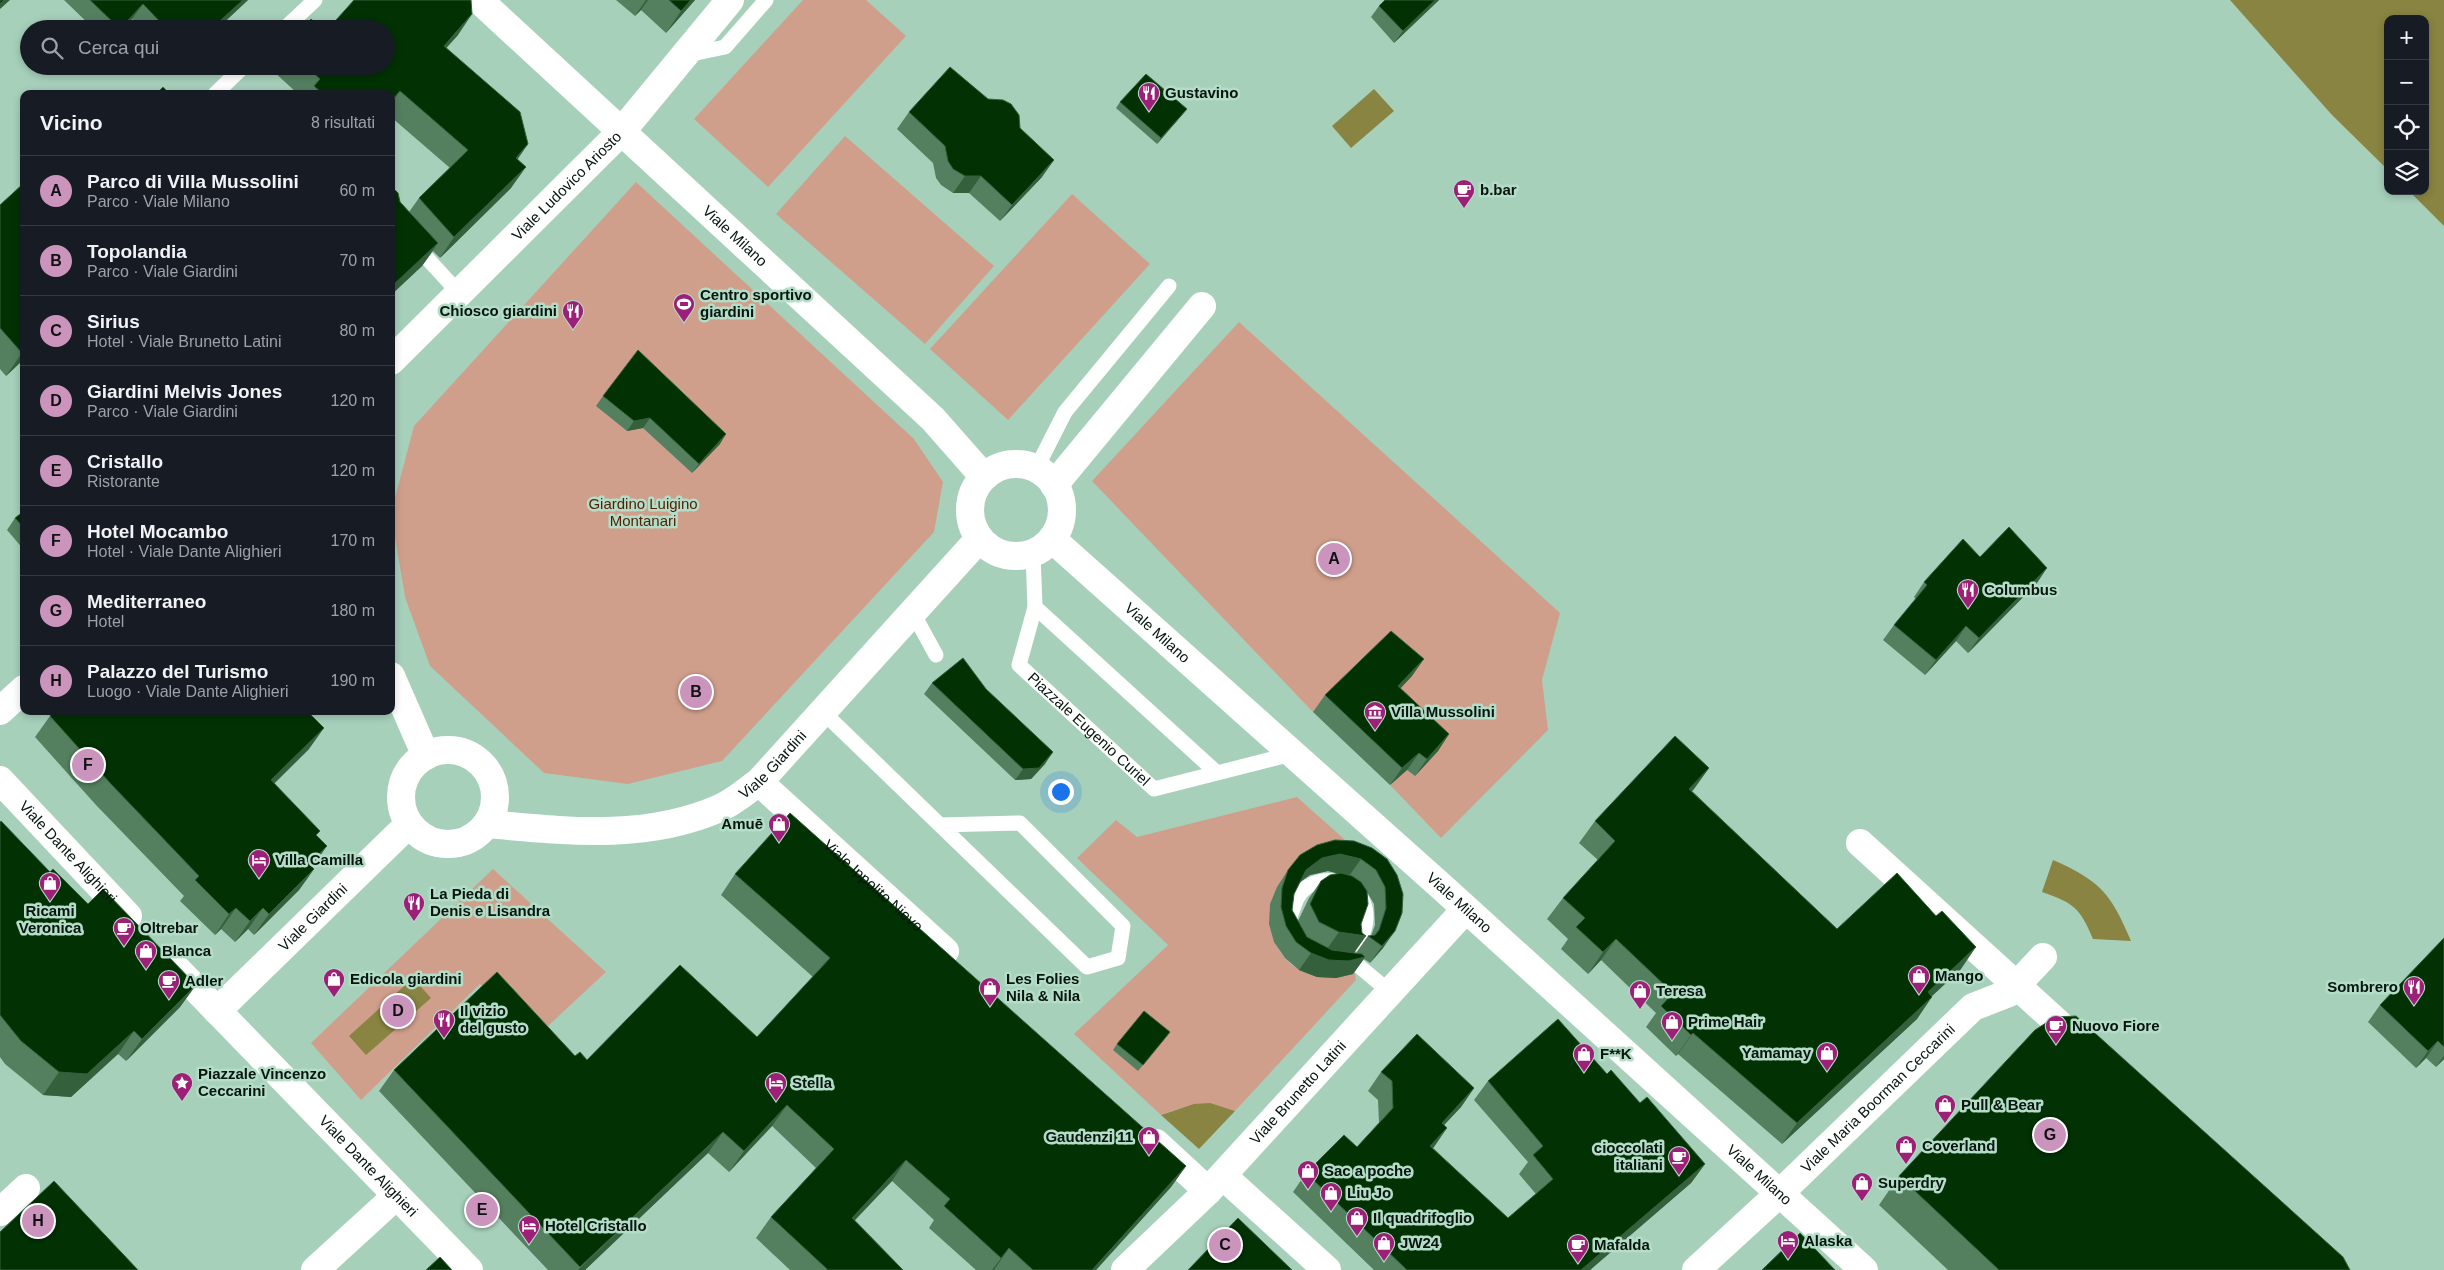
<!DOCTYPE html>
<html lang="it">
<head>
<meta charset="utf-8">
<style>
	body { margin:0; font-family:Arial,sans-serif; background:#242831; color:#f1f3f6 }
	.controls { position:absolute; right:15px; top:15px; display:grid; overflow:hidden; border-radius:10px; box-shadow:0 2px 8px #0003 }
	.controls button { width:45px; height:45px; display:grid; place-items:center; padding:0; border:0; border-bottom:1px solid #363941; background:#171b24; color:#f1f3f6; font:25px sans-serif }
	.you { position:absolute; left:1060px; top:791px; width:18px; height:18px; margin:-12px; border:4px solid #fff; border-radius:50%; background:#1a73e8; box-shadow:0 0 0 8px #1a73e833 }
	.badge { display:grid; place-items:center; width:32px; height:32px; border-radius:50%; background:#cb94bd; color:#111; font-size:16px; font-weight:700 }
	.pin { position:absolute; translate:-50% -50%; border:2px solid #fff; box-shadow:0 1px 5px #0006 }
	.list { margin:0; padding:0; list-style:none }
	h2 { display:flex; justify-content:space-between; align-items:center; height:65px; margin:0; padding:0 20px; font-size:21px }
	h2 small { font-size:16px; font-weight:400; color:#9ea1a6 }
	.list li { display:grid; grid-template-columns:32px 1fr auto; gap:15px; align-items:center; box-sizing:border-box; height:70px; padding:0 20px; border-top:1px solid #363941 }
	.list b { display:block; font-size:19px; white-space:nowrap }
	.list p { margin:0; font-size:16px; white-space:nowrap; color:#9ea1a6 }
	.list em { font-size:16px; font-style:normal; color:#9ea1a6 }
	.icon { flex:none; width:28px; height:28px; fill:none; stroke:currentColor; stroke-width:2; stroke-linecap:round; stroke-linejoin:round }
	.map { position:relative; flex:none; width:2444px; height:1270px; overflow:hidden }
	.search { position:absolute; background:#171b24; box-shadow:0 2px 8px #0003; left:20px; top:20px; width:375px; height:55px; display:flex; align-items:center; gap:12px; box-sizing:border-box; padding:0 18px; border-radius:28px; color:#9ea1a6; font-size:19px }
	.panel { position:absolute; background:#171b24; box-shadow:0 2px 8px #0003; left:20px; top:90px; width:375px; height:625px; border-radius:10px }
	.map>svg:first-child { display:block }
	.green { fill:#d09f8b }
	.water { fill:#8a8442 }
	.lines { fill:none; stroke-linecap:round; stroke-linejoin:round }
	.lane { stroke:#fff; stroke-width:15 }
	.street { stroke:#fff; stroke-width:28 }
	.secondary { stroke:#fff; stroke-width:28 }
	.wall { fill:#548060; fill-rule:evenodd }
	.shaded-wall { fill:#34613b }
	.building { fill:#023104; stroke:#34613b }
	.labels { text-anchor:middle; stroke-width:5; stroke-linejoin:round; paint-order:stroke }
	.poi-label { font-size:15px; font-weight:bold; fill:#06150e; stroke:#b4ddc8; text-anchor:start }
	.street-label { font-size:15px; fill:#06150e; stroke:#b4ddc8 }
	.park-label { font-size:15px; fill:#561d00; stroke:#b4ddc8 }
</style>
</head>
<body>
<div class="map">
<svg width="2444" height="1270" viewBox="0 0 2444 1270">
	<rect width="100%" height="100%" fill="#a7d0bb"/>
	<g class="green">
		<polygon points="803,0 866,0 906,36 768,187 694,119"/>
		<polygon points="845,136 994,266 925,344 776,214"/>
		<polygon points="636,182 914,439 943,482 934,532 722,761 628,784 544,773 430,666 405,597 391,513 414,426"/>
		<polygon points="1072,194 1150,264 1008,420 930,349"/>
		<polygon points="1239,322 1560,613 1542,680 1548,730 1441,838 1390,785 1407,770 1415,776 1387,703 1379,648 1313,712 1092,481"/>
		<path d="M 1297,797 L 1354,848 L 1323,857 L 1270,904 C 1267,960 1302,986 1355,973 L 1356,980 L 1235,1111 C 1213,1102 1183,1105 1161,1115 L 1074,1034 L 1168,945 L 1077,858 L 1116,820 L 1137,837 Z"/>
		<polygon points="493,869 606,972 534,1039 480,984 361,1100 311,1043"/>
	</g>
	<g class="water">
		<polygon points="2230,0 2444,0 2444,226 2409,191 2425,191 2425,19 2388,19 2388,170 2332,115"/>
		<polygon points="1374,89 1394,111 1351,148 1332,126"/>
		<path d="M 2053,860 C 2101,881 2111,894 2131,941 L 2093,939 C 2080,908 2074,903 2042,892 Z"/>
		<polygon points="413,978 431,998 366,1055 349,1036"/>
		<polygon points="1210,1103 1235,1111 1199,1149 1161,1115 1194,1104"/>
	</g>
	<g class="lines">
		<g class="lane">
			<polyline points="284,29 315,0"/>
			<polyline points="687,55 725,47 766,0"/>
			<polyline points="215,94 244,66"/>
			<polyline points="391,219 459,293"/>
			<polyline points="1036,469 1065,412 1169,286"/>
			<path id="s1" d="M 1033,553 L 1035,607 L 1019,665 L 1154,789 L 1292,754"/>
			<polyline points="1035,607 1216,772"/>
			<polyline points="913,613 936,655"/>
			<polyline points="823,712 1087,967 1118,958 1123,926 1020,823 940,825"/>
			<path d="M 1292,928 C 1288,920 1291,914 1294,906 C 1308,858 1392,882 1358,944"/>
			<polyline points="1340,960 1354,962 1390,992"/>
		</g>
		<g class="street">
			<path id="s2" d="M 391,361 L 622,131 L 730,0"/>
			<polyline points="1054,485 1202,306"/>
			<polyline points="391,676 426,756"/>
			<polyline points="0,711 24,689"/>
			<circle cx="448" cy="797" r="47"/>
			<path id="s3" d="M 0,780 L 128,916"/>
			<path id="s4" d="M 759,782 L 945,951"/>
			<path id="s5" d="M 487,824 C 566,831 645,841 720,808 C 734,802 746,791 759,782 L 979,539"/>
			<polyline points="1860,843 2081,1044"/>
			<path id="s6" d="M 169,961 L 469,1270"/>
			<path id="s7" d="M 217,1011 L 409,824"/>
			<polyline points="1156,1143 1208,1191"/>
			<polyline points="1223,1176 1327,1270"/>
			<polyline points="0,1212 26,1188"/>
			<polyline points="315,1270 396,1196"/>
			<path id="s8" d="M 1125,1270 L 1208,1191 L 1465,910"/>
			<path id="s9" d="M 1696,1270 L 1781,1192 L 1973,1007 L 2009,993 L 2043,957"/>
		</g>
		<g class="secondary">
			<path id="s10" d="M 479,0 L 933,419 L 984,477"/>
			<circle cx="1016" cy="510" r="46"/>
			<path id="s11" d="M 1052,539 L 1443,888 L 1864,1270"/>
		</g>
	</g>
	<g class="wall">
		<polygon points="64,0 248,0 217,29 142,29 132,19 123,29 94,29"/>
		<polygon points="616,0 695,0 666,33 641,10 635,16"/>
		<polygon points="1385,0 1439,0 1394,43 1371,17 1379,6"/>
		<polygon points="458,35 446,48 517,159 511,188 440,258 433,251 422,266 391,295 391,186 400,202 409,212 419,198 450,168 391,117 391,94 298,94 271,69 273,66 386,66"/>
		<polygon points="1120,102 1182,115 1157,144 1116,108"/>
		<polygon points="909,112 1020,128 1042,177 1000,221 969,193 953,193 941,185 936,178 933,163 897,129"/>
		<polygon points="24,183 24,359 6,376 0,369 0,205"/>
		<polygon points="603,396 720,444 692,473 643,428 627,431 596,406"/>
		<polygon points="24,511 24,550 7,530 15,518"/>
		<polygon points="1980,557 2037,583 1968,653 1956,641 1925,675 1883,640 1894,625 1916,599 1914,597 1924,582"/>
		<polygon points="1412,676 1400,688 1449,734 1438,751 1415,776 1407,770 1390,785 1313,712 1325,695"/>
		<polygon points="932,683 986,689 1045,764 1031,779 1015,780 924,694"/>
		<polygon points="51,711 307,711 309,749 274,784 316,836 312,867 314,869 299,890 254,935 248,929 235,942 221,929 215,935 180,901 184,896 96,805 35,737 50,716 49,714"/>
		<polygon points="1709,768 1692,791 1837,929 1961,969 1931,996 1917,1019 1782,1144 1678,1054 1676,1056 1646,1027 1656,1013 1601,960 1588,974 1561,949 1568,939 1547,919 1563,898 1598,860 1579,843 1595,821"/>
		<polygon points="0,822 50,872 88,904 196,985 180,1007 126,1061 118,1054 71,1097 43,1095 5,1064 0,1057"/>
		<path d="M 1335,840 L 1397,875 L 1383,948 L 1370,963 L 1364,959 L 1353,974 L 1336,978 L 1317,977 L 1299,970 L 1285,958 L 1274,942 L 1269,924 L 1270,904 L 1277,887 L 1288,870 ZM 1328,871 L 1339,874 L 1321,881 L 1309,898 L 1298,921 L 1292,910 L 1294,894 L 1299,883 L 1310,875 ZM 1367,892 L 1374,904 L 1375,925 L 1371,936 L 1368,936 L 1356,953 L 1332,950 L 1354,953 Z"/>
		<polygon points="735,874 1186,1166 1171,1187 1096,1270 976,1270 929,1228 934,1220 892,1181 855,1220 903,1270 790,1270 756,1238 771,1217 816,1168 772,1126 729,1172 708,1153 585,1270 548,1270 379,1091 394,1070 575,1056 587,1060 757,1037 813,977 721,895"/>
		<polygon points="2444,938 2444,1059 2436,1067 2426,1058 2416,1068 2368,1022 2380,1005"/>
		<polygon points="1166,1037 1138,1071 1113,1050 1117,1044"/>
		<polygon points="1381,1072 1474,1088 1461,1107 1444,1125 1433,1148 1508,1218 1536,1194 1519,1174 1528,1162 1474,1100 1488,1081 1607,1074 1640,1103 1705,1164 1691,1183 1590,1270 1374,1270 1293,1192 1306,1173 1357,1147 1379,1123 1378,1100 1368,1091"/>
		<polygon points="1899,1176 2350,1270 1948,1270 1879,1205"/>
	</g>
	<g class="shaded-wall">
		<polygon points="4,0 10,0 0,9 0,4"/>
		<polygon points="243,0 248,0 217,29 211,29"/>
		<polygon points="646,0 648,0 641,10 635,16"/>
		<polygon points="691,0 695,0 666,33 681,11"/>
		<polygon points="1435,0 1439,0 1394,43 1403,31"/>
		<polygon points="143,4 132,19 123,29 120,29"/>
		<polygon points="472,14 458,35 429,67 444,46"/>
		<polygon points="400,91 391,104 391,101"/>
		<polygon points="1187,109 1182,115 1157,144 1161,138"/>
		<polygon points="528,144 513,166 516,158"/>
		<polygon points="1054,160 1042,177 1000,221 1012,205"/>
		<polygon points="526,167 511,188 440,258 454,237"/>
		<polygon points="965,176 981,176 969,193 953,193"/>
		<polygon points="438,243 422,266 391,295 391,287"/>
		<polygon points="24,351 24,359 6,376 22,353"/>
		<polygon points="650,418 643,428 627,431 634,421"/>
		<polygon points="726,434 720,444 692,473 699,464"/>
		<polygon points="2047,568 2037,583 1968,653 1979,638"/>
		<polygon points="1966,626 1956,641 1925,675 1936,660"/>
		<polygon points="1424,659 1412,676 1387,703 1398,686"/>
		<polygon points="324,728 309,749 256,801 271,780"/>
		<polygon points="1449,734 1438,751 1415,776 1427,759"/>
		<polygon points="1053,752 1045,764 1031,779 1015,780 1023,769"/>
		<polygon points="1419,753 1407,770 1390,785 1402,768"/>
		<polygon points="1709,768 1694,789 1674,810 1689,789"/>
		<polygon points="327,846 312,867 309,864"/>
		<polygon points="1340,854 1361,859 1349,876 1328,871 1310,875 1294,886 1306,870 1322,858"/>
		<polygon points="314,869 299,890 254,935 269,914"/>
		<polygon points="236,908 221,929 215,935 229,914"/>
		<polygon points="263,908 248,929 235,942 250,921"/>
		<polygon points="1395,931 1383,948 1370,963 1382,946"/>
		<polygon points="1339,932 1366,936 1354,953 1327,949"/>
		<polygon points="1616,939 1601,960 1588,974 1603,952"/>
		<polygon points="1976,947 1961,969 1913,1014 1928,992"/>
		<polygon points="1311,953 1365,957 1353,974 1336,978 1317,977 1299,970"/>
		<polygon points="196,985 180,1007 126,1061 142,1039"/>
		<polygon points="1932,997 1917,1019 1782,1144 1797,1123"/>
		<polygon points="134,1031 118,1054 71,1097 43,1095 59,1072"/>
		<polygon points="1693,1033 1678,1054 1676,1056 1691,1035"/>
		<polygon points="2438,1041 2426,1058 2416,1068 2428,1051"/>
		<polygon points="2444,1056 2444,1059 2436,1067"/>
		<polygon points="1474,1088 1461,1107 1428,1142 1442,1123"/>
		<polygon points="787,1105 772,1126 729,1172 744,1151"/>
		<polygon points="1447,1128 1434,1147 1417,1165 1430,1146"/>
		<polygon points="723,1132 708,1153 585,1270 578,1270"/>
		<polygon points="906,1160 892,1181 837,1239 852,1218"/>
		<polygon points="1705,1164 1691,1183 1590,1270 1581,1270"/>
		<polygon points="1186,1166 1171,1187 1096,1270 1092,1270"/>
		<polygon points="1009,1248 994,1270 992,1270 1001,1258"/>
	</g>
	<g class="building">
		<polygon points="0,0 4,0 0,4"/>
		<polygon points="90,0 243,0 211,29 167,29 143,4 120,29"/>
		<polygon points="354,0 471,0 472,14 444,46 520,112 528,144 516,158 526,167 454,237 419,198 468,150 400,91 391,101 391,94 323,94 314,86 320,79 306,66 386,66 386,29 328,29"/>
		<polygon points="669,0 691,0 681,11"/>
		<polygon points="1385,0 1435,0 1403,31 1379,6"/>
		<polygon points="311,19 322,29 303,29"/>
		<polygon points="950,67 988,99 1003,100 1011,104 1019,115 1020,128 1054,160 1012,205 981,176 965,176 953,169 948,161 945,146 909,112"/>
		<polygon points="1146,74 1187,109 1161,138 1120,102"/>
		<polygon points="163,87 170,94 156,94"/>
		<polygon points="24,183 24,351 22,353 0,328 0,205"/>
		<polygon points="391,186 398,193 400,202 438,243 391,287"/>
		<polygon points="638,350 726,434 699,464 650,418 634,421 603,396"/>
		<polygon points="24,511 24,528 15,518"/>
		<polygon points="2009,527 2047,568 1979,638 1966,626 1936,660 1894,625 1927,585 1924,582 1963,539 1980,557"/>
		<polygon points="1391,631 1424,659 1398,686 1449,734 1427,759 1419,753 1402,768 1325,695"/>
		<polygon points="963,658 986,689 1053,752 1039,768 1023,769 932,683"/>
		<polygon points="55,711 307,711 324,728 271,780 320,831 316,835 327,846 309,864 314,869 269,914 263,908 250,921 236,908 229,914 195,880 199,876 111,784 50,716"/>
		<polygon points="1675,736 1709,768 1689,789 1837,929 1897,873 1936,916 1942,911 1976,947 1928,992 1932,997 1797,1123 1693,1033 1691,1035 1661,1006 1673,993 1616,939 1603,952 1576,927 1585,918 1563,898 1615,841 1595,821"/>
		<polygon points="790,813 1186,1166 1092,1270 1033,1270 1009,1248 1001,1258 944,1206 950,1199 906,1160 852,1218 903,1270 827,1270 827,1269 771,1217 834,1149 787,1105 744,1151 723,1132 580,1267 394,1070 497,972 575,1056 580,1052 587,1060 680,965 757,1037 830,958 735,874"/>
		<polygon points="1,821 50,872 53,869 88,904 103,889 196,985 142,1039 134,1031 87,1074 59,1072 21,1041 0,1015 0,822"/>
		<polygon points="1335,840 1354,841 1372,848 1387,859 1397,875 1403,894 1402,913 1395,931 1382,946 1368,936 1375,935 1379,930 1386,908 1385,887 1376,870 1361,859 1340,854 1322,858 1306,870 1294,894 1292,910 1307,937 1332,950 1362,954 1365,957 1348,961 1329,960 1311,953 1296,942 1286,926 1281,907 1282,888 1288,870 1300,855 1317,845"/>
		<polygon points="1341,873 1352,876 1361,882 1367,891 1368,904 1361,924 1362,933 1366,936 1339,932 1319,922 1310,904 1321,881 1330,875"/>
		<polygon points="2444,938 2444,1047 2438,1041 2428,1051 2380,1005"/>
		<polygon points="1144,1011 1170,1032 1143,1065 1117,1044"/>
		<polygon points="2076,1016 2343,1257 2350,1270 1999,1270 1899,1176 2035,1030 2055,1017"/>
		<polygon points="1558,1019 1607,1074 1611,1070 1640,1103 1647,1097 1705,1164 1581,1270 1407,1270 1306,1173 1344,1135 1357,1147 1393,1108 1392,1081 1381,1072 1417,1034 1474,1088 1442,1123 1447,1128 1430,1146 1508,1218 1553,1179 1533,1155 1543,1146 1488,1081"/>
		<polygon points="54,1181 138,1270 0,1270 0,1232"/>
		<polygon points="1238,1218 1292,1270 1188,1270"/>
		<polygon points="1800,1233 1835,1270 1762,1270"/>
		<polygon points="440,1257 452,1270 426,1270"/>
	</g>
	<defs>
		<g id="restaurant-pin" transform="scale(1.125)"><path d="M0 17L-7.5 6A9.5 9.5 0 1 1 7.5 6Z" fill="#9c2077" stroke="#b4ddc8"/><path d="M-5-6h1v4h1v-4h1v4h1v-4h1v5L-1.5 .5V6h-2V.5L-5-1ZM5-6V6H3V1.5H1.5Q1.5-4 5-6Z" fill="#fff"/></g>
		<g id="cafe-pin" transform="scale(1.125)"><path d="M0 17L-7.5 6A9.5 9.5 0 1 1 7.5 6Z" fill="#9c2077" stroke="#b4ddc8"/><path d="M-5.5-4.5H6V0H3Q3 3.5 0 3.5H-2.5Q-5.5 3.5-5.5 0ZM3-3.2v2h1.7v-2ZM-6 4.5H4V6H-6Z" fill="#fff"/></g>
		<g id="stadium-pin" transform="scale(1.125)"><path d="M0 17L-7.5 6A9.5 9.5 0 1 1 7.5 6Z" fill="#9c2077" stroke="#b4ddc8"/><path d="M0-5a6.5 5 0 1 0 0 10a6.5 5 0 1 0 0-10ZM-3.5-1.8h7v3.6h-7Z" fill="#fff"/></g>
		<g id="museum-pin" transform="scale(1.125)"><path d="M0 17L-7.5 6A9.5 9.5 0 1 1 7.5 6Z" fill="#9c2077" stroke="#b4ddc8"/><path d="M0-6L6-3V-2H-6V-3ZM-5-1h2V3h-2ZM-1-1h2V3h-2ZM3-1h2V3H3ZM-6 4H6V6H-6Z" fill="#fff"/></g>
		<g id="shop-pin" transform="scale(1.125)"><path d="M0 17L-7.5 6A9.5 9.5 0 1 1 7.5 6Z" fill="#9c2077" stroke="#b4ddc8"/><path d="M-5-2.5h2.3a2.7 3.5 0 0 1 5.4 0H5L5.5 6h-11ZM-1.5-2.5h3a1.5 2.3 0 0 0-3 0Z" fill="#fff"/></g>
		<g id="hotel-pin" transform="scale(1.125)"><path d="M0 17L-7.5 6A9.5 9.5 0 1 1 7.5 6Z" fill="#9c2077" stroke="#b4ddc8"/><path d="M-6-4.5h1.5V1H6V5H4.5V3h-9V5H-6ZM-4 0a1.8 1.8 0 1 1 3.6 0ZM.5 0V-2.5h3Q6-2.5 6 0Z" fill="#fff"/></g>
		<g id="sight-pin" transform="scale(1.125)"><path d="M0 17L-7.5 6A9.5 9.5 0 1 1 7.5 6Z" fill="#9c2077" stroke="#b4ddc8"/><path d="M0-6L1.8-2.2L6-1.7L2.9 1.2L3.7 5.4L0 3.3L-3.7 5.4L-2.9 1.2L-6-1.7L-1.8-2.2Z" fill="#fff"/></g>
	</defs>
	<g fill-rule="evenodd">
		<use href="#restaurant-pin" x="1149" y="93"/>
		<use href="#cafe-pin" x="1464" y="190"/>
		<use href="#stadium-pin" x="684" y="304"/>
		<use href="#restaurant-pin" x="573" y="311"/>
		<use href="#restaurant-pin" x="1968" y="590"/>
		<use href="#museum-pin" x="1375" y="712"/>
		<use href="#shop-pin" x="779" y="824"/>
		<use href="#hotel-pin" x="259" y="860"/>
		<use href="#shop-pin" x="50" y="883"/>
		<use href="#restaurant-pin" x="414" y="903"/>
		<use href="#cafe-pin" x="124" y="928"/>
		<use href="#shop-pin" x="146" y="951"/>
		<use href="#shop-pin" x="1919" y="976"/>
		<use href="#shop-pin" x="334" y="979"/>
		<use href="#cafe-pin" x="169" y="981"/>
		<use href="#restaurant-pin" x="2414" y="987"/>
		<use href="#shop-pin" x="990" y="988"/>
		<use href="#shop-pin" x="1640" y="991"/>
		<use href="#restaurant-pin" x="444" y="1020"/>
		<use href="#shop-pin" x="1672" y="1022"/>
		<use href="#cafe-pin" x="2056" y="1026"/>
		<use href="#shop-pin" x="1827" y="1053"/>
		<use href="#shop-pin" x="1584" y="1054"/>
		<use href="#sight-pin" x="182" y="1083"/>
		<use href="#hotel-pin" x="776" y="1083"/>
		<use href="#shop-pin" x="1945" y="1105"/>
		<use href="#shop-pin" x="1149" y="1137"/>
		<use href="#shop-pin" x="1906" y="1146"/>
		<use href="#cafe-pin" x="1679" y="1157"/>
		<use href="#shop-pin" x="1308" y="1171"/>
		<use href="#shop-pin" x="1862" y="1183"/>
		<use href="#shop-pin" x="1331" y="1193"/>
		<use href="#shop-pin" x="1357" y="1218"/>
		<use href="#hotel-pin" x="529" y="1226"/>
		<use href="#hotel-pin" x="1788" y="1241"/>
		<use href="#shop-pin" x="1384" y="1243"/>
		<use href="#cafe-pin" x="1578" y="1245"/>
	</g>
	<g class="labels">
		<g class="poi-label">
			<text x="1165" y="98">Gustavino</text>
			<text x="1480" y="195">b.bar</text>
			<text x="700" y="300">Centro sportivo<tspan x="700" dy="17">giardini</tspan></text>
			<text x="557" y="316" text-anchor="end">Chiosco giardini</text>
			<text x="1984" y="595">Columbus</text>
			<text x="1391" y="717">Villa Mussolini</text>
			<text x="763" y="829" text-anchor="end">Amuē</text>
			<text x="275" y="865">Villa Camilla</text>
			<text x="430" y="899">La Pieda di<tspan x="430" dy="17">Denis e Lisandra</tspan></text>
			<text x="50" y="916" text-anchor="middle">Ricami<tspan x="50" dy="17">Veronica</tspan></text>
			<text x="140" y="933">Oltrebar</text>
			<text x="162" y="956">Blanca</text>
			<text x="1935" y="981">Mango</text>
			<text x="350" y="984">Edicola giardini</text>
			<text x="1006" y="984">Les Folies<tspan x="1006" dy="17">Nila &amp; Nila</tspan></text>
			<text x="185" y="986">Adler</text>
			<text x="2398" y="992" text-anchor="end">Sombrero</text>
			<text x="1656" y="996">Teresa</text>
			<text x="460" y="1016">Il vizio<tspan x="460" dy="17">del gusto</tspan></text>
			<text x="1688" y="1027">Prime Hair</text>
			<text x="2072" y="1031">Nuovo Fiore</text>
			<text x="1811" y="1058" text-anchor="end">Yamamay</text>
			<text x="1600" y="1059">F**K</text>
			<text x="198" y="1079">Piazzale Vincenzo<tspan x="198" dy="17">Ceccarini</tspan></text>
			<text x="792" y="1088">Stella</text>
			<text x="1961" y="1110">Pull &amp; Bear</text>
			<text x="1133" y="1142" text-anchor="end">Gaudenzi 11</text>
			<text x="1922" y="1151">Coverland</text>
			<text x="1663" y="1153" text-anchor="end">cioccolati<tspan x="1663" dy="17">italiani</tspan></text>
			<text x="1324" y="1176">Sac a poche</text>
			<text x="1878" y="1188">Superdry</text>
			<text x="1347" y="1198">Liu Jo</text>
			<text x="1373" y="1223">Il quadrifoglio</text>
			<text x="545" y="1231">Hotel Cristallo</text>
			<text x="1804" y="1246">Alaska</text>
			<text x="1400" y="1248">JW24</text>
			<text x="1594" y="1250">Mafalda</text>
		</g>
		<g class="street-label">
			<text dy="5" stroke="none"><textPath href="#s2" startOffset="248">Viale Ludovico Ariosto</textPath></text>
			<text dy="5" stroke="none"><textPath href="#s10" startOffset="348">Viale Milano</textPath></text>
			<text dy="5" stroke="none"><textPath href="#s11" startOffset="141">Viale Milano</textPath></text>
			<text dy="5" stroke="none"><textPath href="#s1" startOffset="209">Piazzale Eugenio Curiel</textPath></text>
			<text dy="5" stroke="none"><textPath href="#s5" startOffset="305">Viale Giardini</textPath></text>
			<text dy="5" stroke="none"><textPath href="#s3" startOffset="99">Viale Dante Alighieri</textPath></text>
			<text dy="5" stroke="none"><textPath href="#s4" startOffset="154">Viale Ippolito Nievo</textPath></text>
			<text dy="5" stroke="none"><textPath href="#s11" startOffset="546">Viale Milano</textPath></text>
			<text dy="5" stroke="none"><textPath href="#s7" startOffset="134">Viale Giardini</textPath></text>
			<text dy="5" stroke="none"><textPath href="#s8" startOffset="248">Viale Brunetto Latini</textPath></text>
			<text dy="5" stroke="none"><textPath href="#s9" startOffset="250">Viale Maria Boorman Ceccarini</textPath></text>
			<text dy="5" stroke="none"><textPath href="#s6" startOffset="286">Viale Dante Alighieri</textPath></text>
			<text dy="5" stroke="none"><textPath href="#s11" startOffset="951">Viale Milano</textPath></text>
		</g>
		<g class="park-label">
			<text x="643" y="509">Giardino Luigino<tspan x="643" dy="17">Montanari</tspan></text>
		</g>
	</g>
</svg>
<div class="controls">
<button>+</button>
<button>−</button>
<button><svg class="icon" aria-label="locate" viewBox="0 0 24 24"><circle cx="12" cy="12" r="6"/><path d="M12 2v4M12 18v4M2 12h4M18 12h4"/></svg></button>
<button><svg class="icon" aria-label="layers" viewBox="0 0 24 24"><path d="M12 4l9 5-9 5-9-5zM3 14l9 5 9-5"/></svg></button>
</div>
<div class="you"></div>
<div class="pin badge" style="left:1334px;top:559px">A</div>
<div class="pin badge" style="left:696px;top:692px">B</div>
<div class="pin badge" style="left:1225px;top:1245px">C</div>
<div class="pin badge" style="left:398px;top:1011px">D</div>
<div class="pin badge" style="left:482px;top:1210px">E</div>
<div class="pin badge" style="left:88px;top:765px">F</div>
<div class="pin badge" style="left:2050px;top:1135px">G</div>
<div class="pin badge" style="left:38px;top:1221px">H</div>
<div class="search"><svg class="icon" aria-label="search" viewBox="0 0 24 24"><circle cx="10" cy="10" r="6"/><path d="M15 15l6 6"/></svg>Cerca qui</div>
<section class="panel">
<h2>Vicino<small>8 risultati</small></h2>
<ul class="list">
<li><span class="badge">A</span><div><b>Parco di Villa Mussolini</b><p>Parco · Viale Milano</p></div><em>60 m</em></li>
<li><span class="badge">B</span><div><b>Topolandia</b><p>Parco · Viale Giardini</p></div><em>70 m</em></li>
<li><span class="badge">C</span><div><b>Sirius</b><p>Hotel · Viale Brunetto Latini</p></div><em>80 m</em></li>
<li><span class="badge">D</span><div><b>Giardini Melvis Jones</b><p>Parco · Viale Giardini</p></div><em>120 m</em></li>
<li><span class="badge">E</span><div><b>Cristallo</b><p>Ristorante</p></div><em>120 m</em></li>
<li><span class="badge">F</span><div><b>Hotel Mocambo</b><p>Hotel · Viale Dante Alighieri</p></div><em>170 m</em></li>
<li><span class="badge">G</span><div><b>Mediterraneo</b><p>Hotel</p></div><em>180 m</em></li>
<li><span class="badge">H</span><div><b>Palazzo del Turismo</b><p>Luogo · Viale Dante Alighieri</p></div><em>190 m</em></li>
</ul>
</section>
</div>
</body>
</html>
